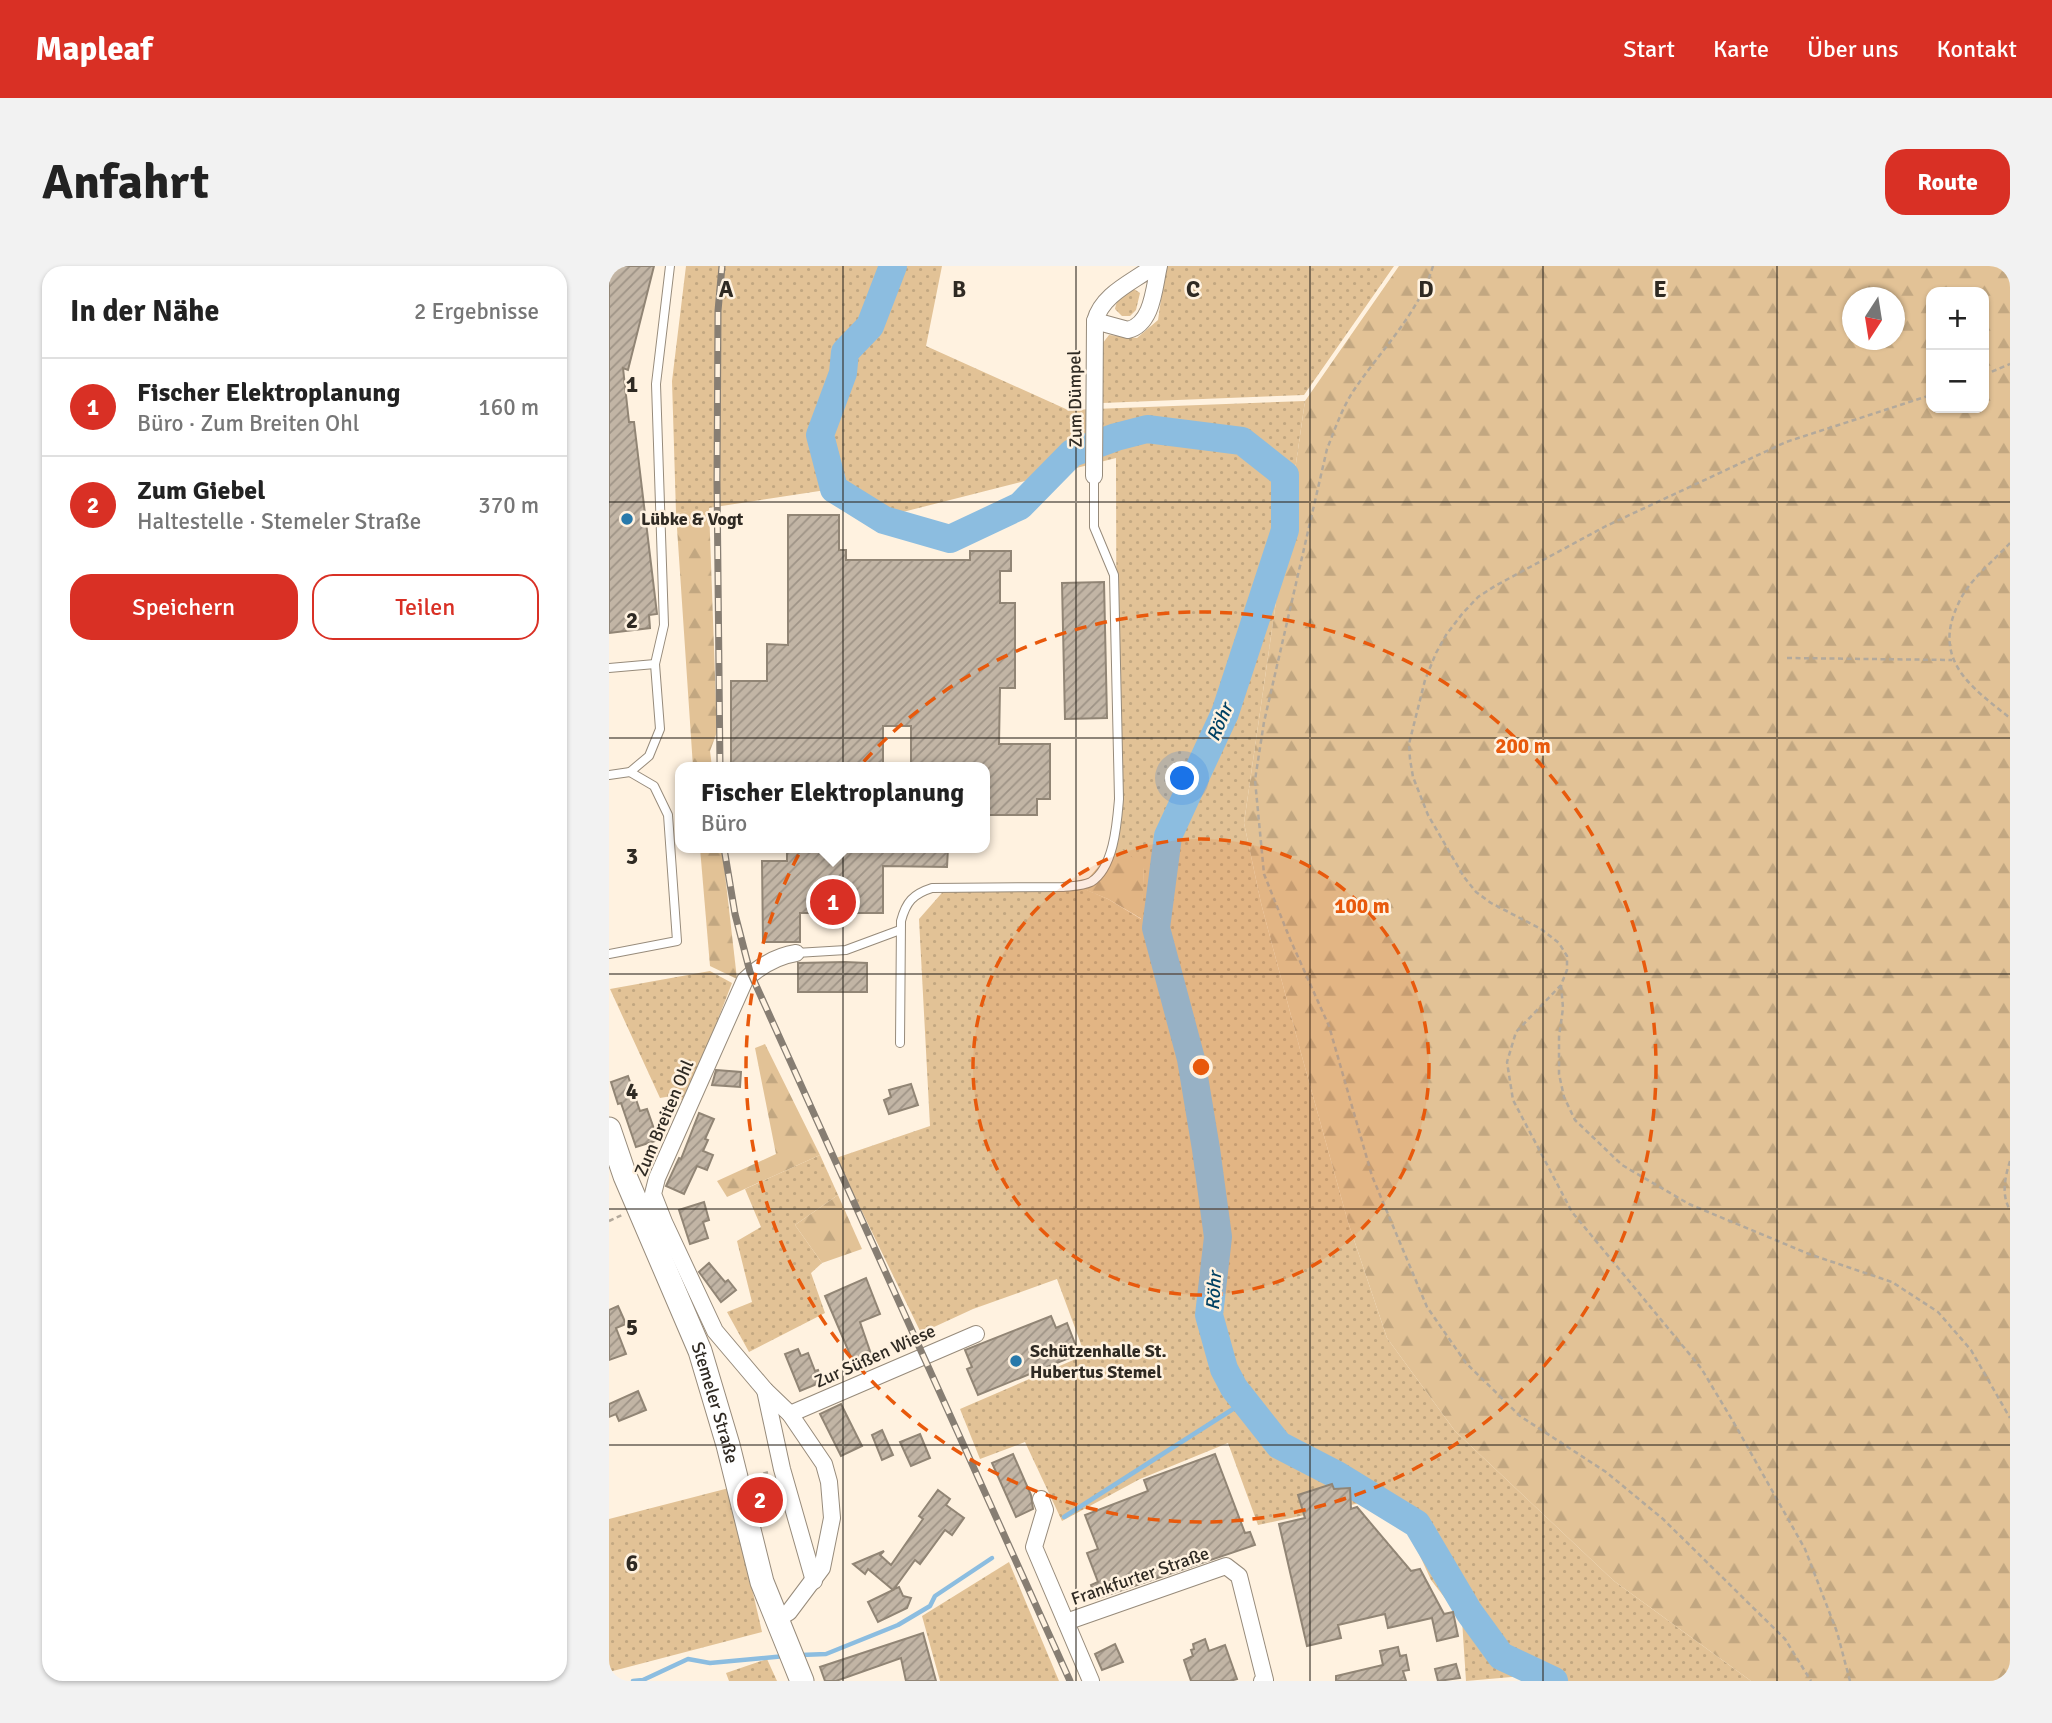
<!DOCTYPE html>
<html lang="de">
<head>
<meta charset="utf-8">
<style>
	body { margin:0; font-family:Signika,sans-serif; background:#f2f2f2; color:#222 }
	.controls { position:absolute; right:21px; top:21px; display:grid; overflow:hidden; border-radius:14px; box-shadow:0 2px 5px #0004 }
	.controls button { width:63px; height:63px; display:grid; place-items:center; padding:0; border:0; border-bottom:2px solid #e0e0e0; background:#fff; color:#222; font:35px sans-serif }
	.compass { position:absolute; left:1233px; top:21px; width:63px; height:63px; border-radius:50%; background:#fff; box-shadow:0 2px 5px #0004; rotate:192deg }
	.you { position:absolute; left:574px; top:513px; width:24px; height:24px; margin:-18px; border:5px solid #fff; border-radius:50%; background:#1a73e8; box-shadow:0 0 0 10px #1a73e833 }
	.badge { display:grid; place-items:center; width:46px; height:46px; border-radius:50%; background:#d93025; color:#fff; font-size:23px; font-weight:700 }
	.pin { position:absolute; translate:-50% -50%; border:4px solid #fff; box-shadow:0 2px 7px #0006 }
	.popup { position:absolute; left:66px; top:496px; width:315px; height:91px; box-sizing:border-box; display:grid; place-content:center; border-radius:14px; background:#fff; filter:drop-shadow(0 2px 5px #0005); font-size:23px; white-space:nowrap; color:#767676 }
	.popup b { font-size:26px; color:#222 }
	.popup::after { content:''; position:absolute; left:50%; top:100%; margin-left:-14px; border:14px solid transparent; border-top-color:#fff }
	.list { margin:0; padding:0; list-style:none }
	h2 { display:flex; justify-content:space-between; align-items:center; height:91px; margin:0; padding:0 28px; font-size:30px }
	h2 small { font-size:23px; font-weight:400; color:#767676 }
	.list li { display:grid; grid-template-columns:46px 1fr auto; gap:21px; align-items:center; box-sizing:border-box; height:98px; padding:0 28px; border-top:2px solid #e0e0e0 }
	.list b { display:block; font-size:26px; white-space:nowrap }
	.list p { margin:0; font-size:23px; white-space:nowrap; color:#767676 }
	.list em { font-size:23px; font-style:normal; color:#767676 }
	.actions { display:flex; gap:14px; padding:21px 28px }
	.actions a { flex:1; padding:16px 0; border:2px solid #d93025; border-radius:21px; text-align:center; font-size:24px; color:#d93025 }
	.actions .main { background:#d93025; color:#fff }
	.map { position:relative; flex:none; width:1401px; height:1415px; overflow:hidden; border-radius:21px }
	header { display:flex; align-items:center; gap:42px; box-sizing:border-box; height:98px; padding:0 35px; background:#d93025; color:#fff }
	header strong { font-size:33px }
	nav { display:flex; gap:38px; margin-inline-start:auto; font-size:24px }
	.intro { display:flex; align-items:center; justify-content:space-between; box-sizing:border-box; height:168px; padding:0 42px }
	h1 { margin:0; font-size:49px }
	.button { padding:18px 32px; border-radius:21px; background:#d93025; color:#fff; font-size:24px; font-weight:700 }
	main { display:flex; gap:42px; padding:0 42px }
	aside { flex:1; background:#fff; border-radius:21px; box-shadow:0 2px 5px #0004 }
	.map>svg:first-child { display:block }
	.grass { fill:url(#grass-dots); fill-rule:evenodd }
	.forest { fill:url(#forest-firs); fill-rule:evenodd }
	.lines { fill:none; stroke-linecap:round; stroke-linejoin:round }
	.stream { stroke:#8cbde0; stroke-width:4.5 }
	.river { stroke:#8cbde0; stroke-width:28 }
	.building { fill:url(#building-hatch); stroke:#918575; stroke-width:2 }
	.service-casing { stroke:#978b7b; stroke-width:10 }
	.minor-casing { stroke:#978b7b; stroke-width:18 }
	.secondary-casing { stroke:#978b7b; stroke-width:25 }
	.path { stroke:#b3a99b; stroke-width:2.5; stroke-dasharray:5 3.5; stroke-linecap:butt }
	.service { stroke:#fff; stroke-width:8 }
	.minor { stroke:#fff; stroke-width:16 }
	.secondary { stroke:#fff; stroke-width:23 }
	.rail-casing { stroke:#877e73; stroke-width:7 }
	.rail { stroke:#fff2e0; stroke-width:4.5; stroke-dasharray:13; stroke-linecap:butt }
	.grid { fill:none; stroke:#2f2a23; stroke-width:2; stroke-opacity:0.55 }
	.ring { fill:none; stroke:#e8590c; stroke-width:3.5; stroke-dasharray:12 9 }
	.poi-dot { fill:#2879aa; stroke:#fff2e0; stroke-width:2.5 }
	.labels { text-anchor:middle; stroke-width:5; stroke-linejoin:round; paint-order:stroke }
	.street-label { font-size:18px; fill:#2f2a23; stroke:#fff2e0 }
	.poi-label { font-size:18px; font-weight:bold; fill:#2f2a23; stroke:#fff2e0; text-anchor:start }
	.water-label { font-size:19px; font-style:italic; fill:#014163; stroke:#fff2e0 }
	.grid-label { font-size:23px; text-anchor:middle; font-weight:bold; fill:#2f2a23; stroke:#fff2e0; stroke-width:5; stroke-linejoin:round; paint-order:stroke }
	.centre { fill:#e8590c; stroke:#fff2e0; stroke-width:3.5 }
	.ring-label { font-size:21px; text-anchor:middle; font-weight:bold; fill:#e8590c; stroke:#fff2e0; stroke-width:5; stroke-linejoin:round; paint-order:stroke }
</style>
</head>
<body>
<header>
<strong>Mapleaf</strong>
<nav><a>Start</a><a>Karte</a><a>Über uns</a><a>Kontakt</a></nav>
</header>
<div class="intro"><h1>Anfahrt</h1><a class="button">Route</a></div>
<main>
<aside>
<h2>In der Nähe<small>2 Ergebnisse</small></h2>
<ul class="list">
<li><span class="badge">1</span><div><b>Fischer Elektroplanung</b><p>Büro · Zum Breiten Ohl</p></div><em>160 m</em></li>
<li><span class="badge">2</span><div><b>Zum Giebel</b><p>Haltestelle · Stemeler Straße</p></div><em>370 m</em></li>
</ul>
<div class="actions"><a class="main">Speichern</a><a>Teilen</a></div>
</aside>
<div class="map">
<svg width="1401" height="1415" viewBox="0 0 1401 1415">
	<defs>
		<pattern id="grass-dots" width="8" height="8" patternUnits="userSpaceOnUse" patternTransform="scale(1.75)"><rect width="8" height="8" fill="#e2c296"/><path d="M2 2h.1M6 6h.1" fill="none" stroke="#c2a781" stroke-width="1.8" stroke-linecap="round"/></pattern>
		<pattern id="forest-firs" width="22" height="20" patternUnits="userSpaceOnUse" patternTransform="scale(1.75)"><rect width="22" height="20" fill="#e2c296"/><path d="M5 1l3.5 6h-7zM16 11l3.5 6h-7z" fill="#c2a781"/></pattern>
		<pattern id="building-hatch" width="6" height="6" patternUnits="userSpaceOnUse" patternTransform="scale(1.75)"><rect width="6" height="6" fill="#c2b5a5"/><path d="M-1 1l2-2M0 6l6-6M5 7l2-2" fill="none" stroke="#9e9386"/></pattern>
	</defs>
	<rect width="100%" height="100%" fill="#fff2e0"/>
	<g class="grass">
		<path d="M 77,0 L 333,0 L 317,80 L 459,144 L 696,135 L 635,557 L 652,637 L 692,787 L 739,956 L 778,1072 L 846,1165 L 1005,1315 L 1142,1415 L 955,1415 L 924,1409 L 857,1415 L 853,1354 L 822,1314 L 801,1268 L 751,1237 L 649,1259 L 619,1177 L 531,1213 L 453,1255 L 416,1176 L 371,1193 L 351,1143 L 476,1089 L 448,1013 L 364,1043 L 312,1067 L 227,892 L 321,860 L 310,653 L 339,620 L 471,622 L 508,579 L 507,192 L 274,251 L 217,224 L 67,247 L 63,115 ZM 535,601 L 532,653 L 499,633 L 473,622 Z"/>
		<polygon points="557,0 785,0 695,129 493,137 493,78 500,69 528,72 549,54"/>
		<path d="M 525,23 L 531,27 L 527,44 L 521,50 L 513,50 L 506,43 C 509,30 514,28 525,23 Z"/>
		<polygon points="101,705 123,717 77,836 63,830 51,832 1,723"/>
		<polygon points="211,889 229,929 186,959 213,997 202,1007 216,1047 140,1086 118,1046 143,1036 128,975 152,961 136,923"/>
		<polygon points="120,1222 153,1366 0,1406 0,1253"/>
		<polygon points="400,1296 450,1415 331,1415 313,1350"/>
		<polygon points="158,1393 168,1415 120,1415 117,1407"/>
	</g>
	<g class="forest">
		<path d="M 790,0 L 1401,0 L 1401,1415 L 1142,1415 L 1005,1315 L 846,1165 L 778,1072 L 739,956 L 692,787 L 652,637 L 635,557 L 696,135 ZM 1322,26 L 1375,26 L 1375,142 L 1322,142 ZM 1244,32 L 1286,32 L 1286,74 L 1244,74 Z"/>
		<polygon points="100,241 108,466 101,485 103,501 84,501 67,247"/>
		<polygon points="508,579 535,601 533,653 499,633 472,622"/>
		<polygon points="91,582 113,582 128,713 101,700"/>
		<polygon points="156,778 211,889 118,931 108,915 167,888 146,782"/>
		<polygon points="229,929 253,983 213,997 186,959"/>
	</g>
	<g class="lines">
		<g class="stream">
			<polyline points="455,1251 635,1136"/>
			<polyline points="192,1389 217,1388 289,1359 321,1340 326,1330 383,1292"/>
			<polyline points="24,1415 34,1414 79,1393 101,1397 176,1390"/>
		</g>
		<polyline class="river" points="284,0 261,60 236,86 234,107 211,169 225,223 275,254 341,273 411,240 463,187 507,171 538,163 633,175 676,209 676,264 616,447 559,570 547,662 582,793 597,883 609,971 600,1049 615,1103 625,1122 670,1179 728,1209 808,1258 860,1346 892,1390 945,1415"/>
	</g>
	<g class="building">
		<polygon points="0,0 45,0 19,104 14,102 20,156 25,156 48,348 40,349 41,362 0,367"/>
		<polygon points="179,249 230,249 230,284 237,284 237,294 361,294 361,285 402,285 402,305 391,305 391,337 406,337 406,422 391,422 390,478 441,478 441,533 428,533 428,549 376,549 376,501 302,501 302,460 274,460 274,501 122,501 122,415 158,415 158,378 179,379"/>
		<polygon points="495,316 498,452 456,453 453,317"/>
		<polygon points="178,582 339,582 338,601 274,600 274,647 191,647 191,676 154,676 153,595 178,595"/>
		<polygon points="236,696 258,697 258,726 189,726 189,697"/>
		<polygon points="107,804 132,806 131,821 103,819"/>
		<polygon points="19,810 31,845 38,843 49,874 27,881 12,837 9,838 2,816"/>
		<polygon points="302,818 309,839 280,848 275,834 282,831 280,824"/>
		<polygon points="90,847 105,853 96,873 99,874 94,885 104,889 98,904 88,900 75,928 57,920 70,892 72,893"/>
		<polygon points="95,936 100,954 94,956 99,972 81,978 70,944"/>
		<polygon points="100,997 116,1016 119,1014 127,1024 112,1036 90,1006"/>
		<polygon points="257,1012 271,1048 251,1056 263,1091 245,1098 216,1030"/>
		<polygon points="9,1040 17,1058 7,1062 17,1088 0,1094 0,1044"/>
		<polygon points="442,1050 447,1062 458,1057 470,1088 369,1129 358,1103 363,1101 356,1084"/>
		<polygon points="189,1083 192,1090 199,1087 206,1105 209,1104 213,1116 191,1125 176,1088"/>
		<polygon points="29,1125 37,1144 10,1155 7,1148 0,1151 0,1138"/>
		<polygon points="232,1138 253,1180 232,1190 211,1148"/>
		<polygon points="273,1164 284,1189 273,1194 263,1169"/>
		<polygon points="311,1168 321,1192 302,1200 291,1176"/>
		<polygon points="404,1188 422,1229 424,1243 407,1251 383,1197"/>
		<polygon points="606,1188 636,1267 641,1266 646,1279 487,1333 482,1319 489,1316 478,1287 489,1283 476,1249 539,1225 535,1214"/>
		<polygon points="723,1218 725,1223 741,1222 742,1243 748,1241 802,1305 811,1303 835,1348 844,1346 849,1370 828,1375 823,1352 779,1362 776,1348 729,1359 732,1372 698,1380 670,1258 696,1252 689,1229"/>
		<polygon points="329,1224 341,1233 337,1239 355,1252 343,1269 336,1264 311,1298 306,1294 285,1323 290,1321 294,1330 302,1332 298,1342 269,1356 259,1336 284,1324 259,1303 256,1308 244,1298 275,1285 271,1289 282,1299 314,1253 310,1250"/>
		<polygon points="314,1367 327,1415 297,1415 292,1392 227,1415 216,1415 211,1401"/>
		<polygon points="596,1373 600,1385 616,1379 628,1413 621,1415 582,1415 575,1394 584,1390 582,1384 585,1383 584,1378"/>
		<polygon points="506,1378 514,1396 493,1404 486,1388"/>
		<polygon points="789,1381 791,1390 797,1389 800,1404 794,1405 797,1415 727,1415 727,1410 774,1399 771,1385"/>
		<polygon points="847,1398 851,1412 829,1415 826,1403"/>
	</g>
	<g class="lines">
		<g class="service-casing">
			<g id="service">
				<polyline points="0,402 46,398"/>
				<polyline points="0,509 21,506 40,490 51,463 46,398 55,359 47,118 61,0"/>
				<polyline points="187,687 237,684 291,664"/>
				<polyline points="0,688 68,675 59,549 45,520 21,506"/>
				<path d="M 291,777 L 292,655 C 297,636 304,628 323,622 L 454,621 C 463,620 474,620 482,616 C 505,602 508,557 510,533 L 505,309 L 485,261 L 485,210"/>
			</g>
		</g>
		<g class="minor-casing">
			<g id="minor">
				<path d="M 545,0 C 524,16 493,28 486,55 L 519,64 C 544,58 545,21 550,0"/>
				<polyline points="485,210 486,55"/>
				<polyline points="156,1124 173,1203 205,1315"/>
				<polyline points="181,1148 367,1068"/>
				<polyline points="432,1233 436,1244 425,1281 482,1415"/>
				<path d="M 167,1354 L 180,1346 L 213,1302 L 223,1252 L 220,1216 L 215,1198 L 181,1148 L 156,1124 L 106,1065 L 55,956 L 44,928 L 48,912 L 136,714 C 151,700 168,690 187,687"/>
				<polyline points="457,1356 617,1300 630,1310 656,1414 653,1415"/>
			</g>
		</g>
		<g class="secondary-casing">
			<g id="secondary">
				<path id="s1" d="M 0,863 L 16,910 L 91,1085 L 119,1179 L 153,1316 L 193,1415"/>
			</g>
		</g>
		<g class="path">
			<path d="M 824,0 C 810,47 772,84 745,124 C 733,142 726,163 718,183 L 655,456 L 646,514 L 655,608 L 681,673 L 720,760 L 763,910 L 818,1041 L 857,1097 L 911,1150 L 997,1206 L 1054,1253 L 1176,1373 L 1202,1415"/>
			<polyline points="1375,109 1401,98"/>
			<path d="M 1401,277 C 1387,292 1369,307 1357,324 C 1352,331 1348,340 1345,348 C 1327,398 1366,424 1401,452"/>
			<polyline points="1178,392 1343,394"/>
			<polyline points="952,719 954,742 950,771 950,808 955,831 966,854 1013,899 1080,938 1200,988 1283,1016 1329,1046 1362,1084 1401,1152"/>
			<path d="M 1401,895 C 1396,911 1392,929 1401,944"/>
			<polyline points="0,955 13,949"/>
			<polyline points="146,1210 160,1206"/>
			<polyline points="1241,1415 1228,1366 1196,1283 1125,1157 1092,1102 963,946 904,834 898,796 907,766 952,719 958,704 958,690 950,677 932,663 882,637 867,626 855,611 819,549 804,511 801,493 800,478 816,414 827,387 837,369 853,348 869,331 886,320 997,260 1177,176 1322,129"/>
		</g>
		<use href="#service" class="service"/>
		<use href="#minor" class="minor"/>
		<use href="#secondary" class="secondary"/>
		<g class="rail-casing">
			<g id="rail">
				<polyline points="111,501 108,215 109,45 113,0"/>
				<polyline points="115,582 126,648 141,706 461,1415"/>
			</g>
		</g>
		<use href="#rail" class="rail"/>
	</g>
	<path class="grid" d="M 234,0 L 234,1415M 467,0 L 467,1415M 701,0 L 701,1415M 934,0 L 934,1415M 1168,0 L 1168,1415M 0,236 L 1401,236M 0,472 L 1401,472M 0,708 L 1401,708M 0,943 L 1401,943M 0,1179 L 1401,1179"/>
	<circle cx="592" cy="801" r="228" fill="#e8590c" fill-opacity=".12"/>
	<g class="ring">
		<circle cx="592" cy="801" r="228"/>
		<circle cx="592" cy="801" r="455"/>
	</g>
	<g class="poi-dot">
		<circle cx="18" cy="253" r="7"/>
		<circle cx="407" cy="1095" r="7"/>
	</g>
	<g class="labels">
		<g class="street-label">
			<text transform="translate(466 133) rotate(-91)" y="6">Zum Dümpel</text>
			<text transform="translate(55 852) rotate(-67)" y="6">Zum Breiten Ohl</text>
			<text transform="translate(266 1090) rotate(-24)" y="6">Zur Süßen Wiese</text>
			<text dy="6" stroke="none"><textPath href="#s1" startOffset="294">Stemeler Straße</textPath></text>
			<text transform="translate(531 1310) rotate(-19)" y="6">Frankfurter Straße</text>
		</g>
		<g class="poi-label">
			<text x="32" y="259">Lübke &amp; Vogt</text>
			<text x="421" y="1091">Schützenhalle St.<tspan x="421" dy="21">Hubertus Stemel</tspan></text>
		</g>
		<g class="water-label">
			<text transform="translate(610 456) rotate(-67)" y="7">Röhr</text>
			<text transform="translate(604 1025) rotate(-86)" y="7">Röhr</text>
		</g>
	</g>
	<g class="grid-label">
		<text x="117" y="31">A</text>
		<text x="350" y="31">B</text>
		<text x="584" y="31">C</text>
		<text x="817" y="31">D</text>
		<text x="1051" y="31">E</text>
		<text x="23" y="126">1</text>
		<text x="23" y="362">2</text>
		<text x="23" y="598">3</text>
		<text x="23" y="833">4</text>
		<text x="23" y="1069">5</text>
		<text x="23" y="1305">6</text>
	</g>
	<circle cx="592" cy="801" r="10" class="centre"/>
	<g class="ring-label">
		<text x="914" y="487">200 m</text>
		<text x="753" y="647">100 m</text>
	</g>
</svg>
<div class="controls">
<button>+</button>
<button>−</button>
</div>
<svg class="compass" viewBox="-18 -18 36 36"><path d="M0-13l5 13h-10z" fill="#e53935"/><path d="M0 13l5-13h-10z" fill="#767676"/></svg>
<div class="you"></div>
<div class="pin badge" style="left:224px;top:636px">1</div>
<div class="popup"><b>Fischer Elektroplanung</b>Büro</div>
<div class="pin badge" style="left:151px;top:1234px">2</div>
</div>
</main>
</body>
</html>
